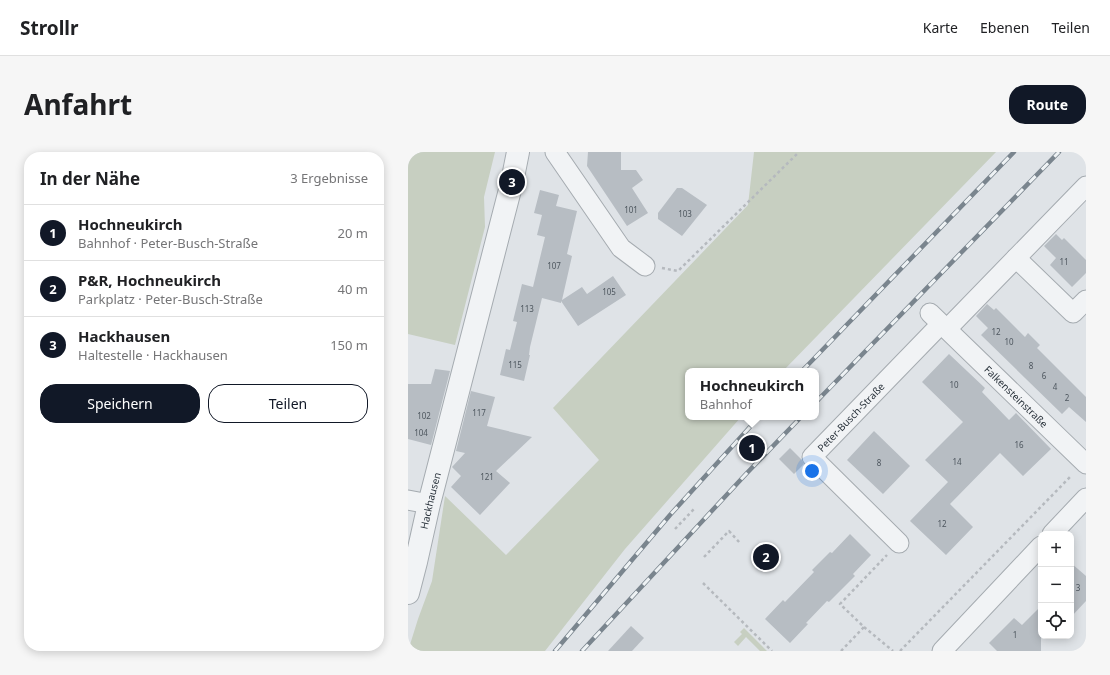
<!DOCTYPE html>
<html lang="de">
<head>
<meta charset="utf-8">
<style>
	body { margin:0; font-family:"Noto Sans",sans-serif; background:#f6f6f6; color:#202124 }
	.controls { position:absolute; right:12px; bottom:12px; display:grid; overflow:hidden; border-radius:8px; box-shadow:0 2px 10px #0003 }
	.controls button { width:36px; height:36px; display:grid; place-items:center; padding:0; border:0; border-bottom:1px solid #e0e0e0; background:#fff; color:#202124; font:20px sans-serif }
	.you { position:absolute; left:404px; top:319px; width:14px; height:14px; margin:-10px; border:3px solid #fff; border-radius:50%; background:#1a73e8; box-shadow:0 0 0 6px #1a73e833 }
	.badge { display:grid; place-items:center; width:26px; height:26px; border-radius:50%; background:#111827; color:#fff; font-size:13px; font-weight:700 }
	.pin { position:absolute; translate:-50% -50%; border:2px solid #fff; box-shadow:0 1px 4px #0006 }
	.popup { position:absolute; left:277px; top:216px; width:134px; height:52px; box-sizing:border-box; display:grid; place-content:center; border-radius:8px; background:#fff; filter:drop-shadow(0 1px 3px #0005); font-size:13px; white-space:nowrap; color:#757577 }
	.popup b { font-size:15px; color:#202124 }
	.popup::after { content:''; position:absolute; left:50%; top:100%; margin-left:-8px; border:8px solid transparent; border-top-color:#fff }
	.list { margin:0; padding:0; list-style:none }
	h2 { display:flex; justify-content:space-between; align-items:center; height:52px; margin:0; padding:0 16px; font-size:17px }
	h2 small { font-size:13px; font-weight:400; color:#757577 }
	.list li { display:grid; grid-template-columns:26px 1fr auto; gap:12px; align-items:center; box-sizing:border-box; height:56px; padding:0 16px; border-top:1px solid #e0e0e0 }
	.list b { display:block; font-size:15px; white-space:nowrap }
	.list p { margin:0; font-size:13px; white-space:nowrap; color:#757577 }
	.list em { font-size:13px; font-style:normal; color:#757577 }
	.actions { display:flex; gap:8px; padding:12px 16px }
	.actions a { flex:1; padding:9px 0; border:1px solid #111827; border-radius:16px; text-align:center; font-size:14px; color:#111827 }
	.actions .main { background:#111827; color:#fff }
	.icon { flex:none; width:22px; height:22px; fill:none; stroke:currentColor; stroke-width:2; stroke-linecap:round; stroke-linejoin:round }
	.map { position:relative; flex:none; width:678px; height:499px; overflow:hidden; border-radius:16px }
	header { display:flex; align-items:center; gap:24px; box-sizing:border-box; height:56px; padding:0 20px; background:#fff; border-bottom:1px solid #e0e0e0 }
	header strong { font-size:19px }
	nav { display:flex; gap:22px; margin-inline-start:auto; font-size:14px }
	.intro { display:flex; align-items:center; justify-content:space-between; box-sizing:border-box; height:96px; padding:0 24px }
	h1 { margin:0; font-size:28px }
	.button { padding:10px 18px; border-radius:16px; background:#111827; color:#fff; font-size:14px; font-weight:700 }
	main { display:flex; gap:24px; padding:0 24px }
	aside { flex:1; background:#fff; border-radius:16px; box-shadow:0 2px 10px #0003 }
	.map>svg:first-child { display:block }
	.green { fill:#c7cfc1 }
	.building { fill:#b7bdc3 }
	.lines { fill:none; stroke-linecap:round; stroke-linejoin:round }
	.minor-casing { stroke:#a5abb0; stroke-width:21 }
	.tertiary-casing { stroke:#a5abb0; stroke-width:24 }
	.path { stroke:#b5b9be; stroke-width:2.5; stroke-dasharray:3 3; stroke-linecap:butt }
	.minor { stroke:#f1f3f5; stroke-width:19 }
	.tertiary { stroke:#f1f3f5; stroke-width:22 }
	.rail-casing { stroke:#7a858e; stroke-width:4.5 }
	.rail { stroke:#eef2f4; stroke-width:3; stroke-dasharray:9; stroke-linecap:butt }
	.labels { text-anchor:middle; stroke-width:4; stroke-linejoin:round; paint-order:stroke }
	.number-label { font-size:8px; fill:#4d565e }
	.street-label { font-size:10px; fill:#2a333c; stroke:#eef2f4 }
</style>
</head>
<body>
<header>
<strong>Strollr</strong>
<nav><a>Karte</a><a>Ebenen</a><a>Teilen</a></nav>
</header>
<div class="intro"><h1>Anfahrt</h1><a class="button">Route</a></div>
<main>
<aside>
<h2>In der Nähe<small>3 Ergebnisse</small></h2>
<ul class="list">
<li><span class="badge">1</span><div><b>Hochneukirch</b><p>Bahnhof · Peter-Busch-Straße</p></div><em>20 m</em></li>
<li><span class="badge">2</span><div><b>P&amp;R, Hochneukirch</b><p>Parkplatz · Peter-Busch-Straße</p></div><em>40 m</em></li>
<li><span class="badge">3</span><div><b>Hackhausen</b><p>Haltestelle · Hackhausen</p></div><em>150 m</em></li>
</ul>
<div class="actions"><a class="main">Speichern</a><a>Teilen</a></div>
</aside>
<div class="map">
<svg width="678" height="499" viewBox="0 0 678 499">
	<rect width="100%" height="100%" fill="#dfe3e7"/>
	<g class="green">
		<polygon points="0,0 87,0 76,45 77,75 47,193 0,182"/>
		<polygon points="346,0 588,0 375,219 280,219 280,265 333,265 217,397 137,499 0,499 10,467 24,429 37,344 98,403 191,308 145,256 340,53"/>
		<polygon points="336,476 359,499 352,499 338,485 330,494 326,490 334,482 332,480"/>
	</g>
	<g class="building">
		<polygon points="180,0 213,0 213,18 228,18 235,28 224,36 240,61 219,74 179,14"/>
		<polygon points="269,36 274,36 299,53 274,84 250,67 250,61"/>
		<polygon points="132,38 151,43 148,54 169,59 159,102 164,104 154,148 174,135 179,142 205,124 218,143 170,174 153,149 153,151 134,146 122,195 121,203 122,203 116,229 92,223 98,197 102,198 109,170 105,169 114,132 125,135 137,85 129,83 134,63 126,61"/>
		<polygon points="648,82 654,88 656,86 678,108 678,121 664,135 642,113 648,106 636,94"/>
		<polygon points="579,152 586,158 588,156 617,185 620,181 632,193 629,196 678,245 678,270 661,255 654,262 573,183 580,176 568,164"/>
		<polygon points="541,202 577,236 574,240 601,268 608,261 643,297 615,324 592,301 542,352 565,375 538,403 502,369 540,330 517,308 555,270 514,230"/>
		<polygon points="27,217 42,219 23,293 0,287 0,232 23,232"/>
		<polygon points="63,239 87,245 79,274 124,285 88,319 102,331 72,363 43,335 53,324 44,315 57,301 48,299"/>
		<polygon points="466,279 502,314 475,342 439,308"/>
		<polygon points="382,296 393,307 396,312 386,322 371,307"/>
		<polygon points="442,382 463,403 445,422 447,424 421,450 419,449 398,471 400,472 382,491 357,467 375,448 377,450 406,420 404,418 422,400 424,401"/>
		<polygon points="663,411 678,424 678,449 663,465"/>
		<polygon points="633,454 633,499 589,499 581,491 606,466 614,473"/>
		<polygon points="223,474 236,486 224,499 200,499"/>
	</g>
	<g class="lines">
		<g class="minor-casing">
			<g id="minor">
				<polyline points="147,0 213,96 237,114"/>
				<polyline points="608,106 665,161 678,148"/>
				<path id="s1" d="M 522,161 L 678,312"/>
				<polyline points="539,177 678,34"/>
				<polyline points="0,348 21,352"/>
				<polyline points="644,382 678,346"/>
				<path id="s2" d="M 491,391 L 404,305 L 533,172"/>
				<polyline points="534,499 633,394"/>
			</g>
		</g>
		<g class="tertiary-casing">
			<g id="tertiary">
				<path id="s3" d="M 0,441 L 8,410 L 21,352 L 104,30 L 110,0"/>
			</g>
		</g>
		<g class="path">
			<polyline points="254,116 270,119 391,0"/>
			<polyline points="267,377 286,357"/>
			<polyline points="296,405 321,379 332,391"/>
			<polyline points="295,431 364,499"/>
			<polyline points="456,475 485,499"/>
			<polyline points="433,499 456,475 432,452 479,403"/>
			<polyline points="492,499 663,324"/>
		</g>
		<use href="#minor" class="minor"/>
		<use href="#tertiary" class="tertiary"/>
		<g class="rail-casing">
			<g id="rail">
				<polyline points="394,219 606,0"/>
				<polyline points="408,250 651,0"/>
				<polyline points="147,499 262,363 351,265"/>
				<polyline points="174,499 338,322 393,265"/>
			</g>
		</g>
		<use href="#rail" class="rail"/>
	</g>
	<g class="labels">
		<g class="number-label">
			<text x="223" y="61">101</text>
			<text x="277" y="65">103</text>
			<text x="656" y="113">11</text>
			<text x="146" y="117">107</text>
			<text x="201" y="143">105</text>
			<text x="119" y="160">113</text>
			<text x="588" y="183">12</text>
			<text x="601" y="193">10</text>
			<text x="107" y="216">115</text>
			<text x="623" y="217">8</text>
			<text x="636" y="227">6</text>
			<text x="546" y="236">10</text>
			<text x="647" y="238">4</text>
			<text x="659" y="249">2</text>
			<text x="71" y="264">117</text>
			<text x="16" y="267">102</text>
			<text x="13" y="284">104</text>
			<text x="611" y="296">16</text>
			<text x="549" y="313">14</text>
			<text x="471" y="314">8</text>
			<text x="79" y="328">121</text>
			<text x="534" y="375">12</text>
			<text x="670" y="439">3</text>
			<text x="607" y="486">1</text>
		</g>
		<g class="street-label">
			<text dy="4" stroke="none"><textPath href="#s1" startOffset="120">Falkensteinstraße</textPath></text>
			<text dy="4" stroke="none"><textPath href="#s2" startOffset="178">Peter-Busch-Straße</textPath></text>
			<text dy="4" stroke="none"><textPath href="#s3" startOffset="95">Hackhausen</textPath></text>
		</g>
	</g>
</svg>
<div class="controls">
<button>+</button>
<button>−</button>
<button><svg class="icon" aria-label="locate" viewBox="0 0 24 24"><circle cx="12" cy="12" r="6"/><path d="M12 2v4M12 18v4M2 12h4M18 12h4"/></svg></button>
</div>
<div class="you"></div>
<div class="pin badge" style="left:344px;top:296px">1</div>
<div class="popup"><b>Hochneukirch</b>Bahnhof</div>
<div class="pin badge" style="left:358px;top:405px">2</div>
<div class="pin badge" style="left:104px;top:30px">3</div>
</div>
</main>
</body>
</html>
